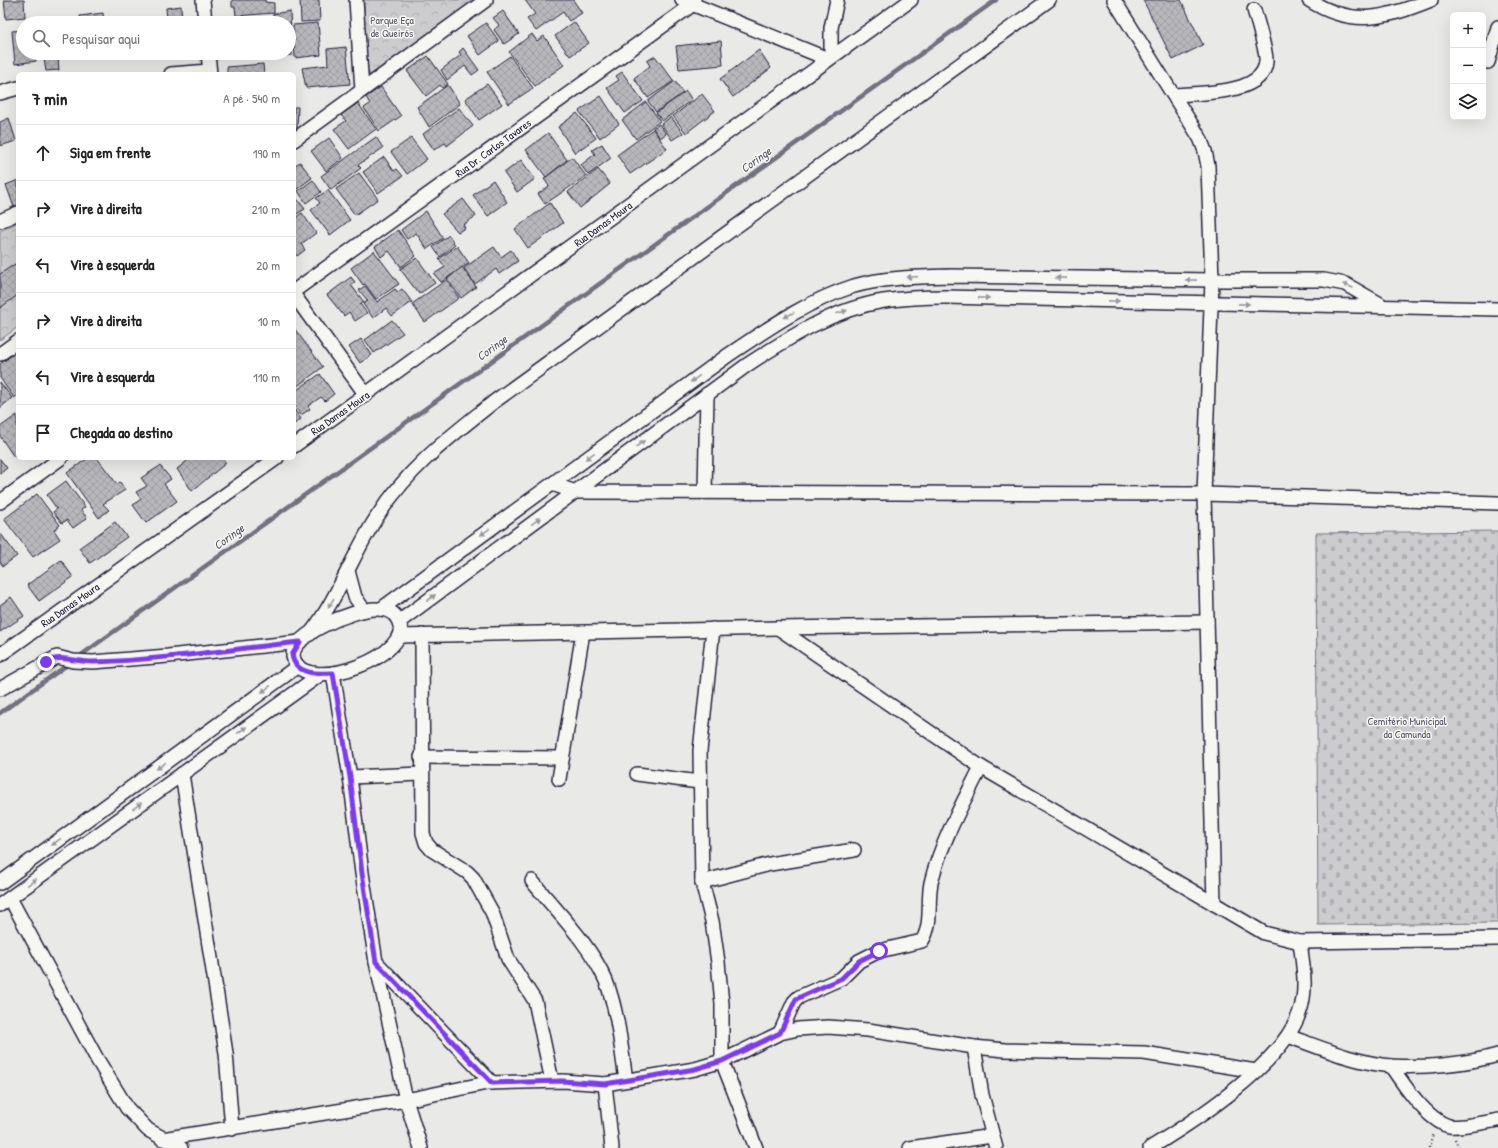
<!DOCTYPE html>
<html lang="pt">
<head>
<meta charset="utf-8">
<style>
	body { margin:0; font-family:"Patrick Hand",sans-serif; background:#f2f2f2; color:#222 }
	.controls { position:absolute; right:12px; top:12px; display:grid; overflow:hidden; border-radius:6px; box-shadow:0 4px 16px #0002 }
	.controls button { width:36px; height:36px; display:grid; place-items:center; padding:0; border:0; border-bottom:1px solid #e0e0e0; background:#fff; color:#222; font:20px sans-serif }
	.stop { position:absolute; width:12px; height:12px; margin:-9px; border:3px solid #7c3aed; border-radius:50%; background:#fff }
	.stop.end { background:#7c3aed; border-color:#fff; box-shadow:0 1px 4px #0008 }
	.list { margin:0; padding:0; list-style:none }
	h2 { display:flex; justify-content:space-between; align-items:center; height:52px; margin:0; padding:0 16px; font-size:17px }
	h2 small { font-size:13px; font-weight:400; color:#767676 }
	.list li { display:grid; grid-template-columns:26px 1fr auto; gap:12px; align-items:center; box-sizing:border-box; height:56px; padding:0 16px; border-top:1px solid #e0e0e0 }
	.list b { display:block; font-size:15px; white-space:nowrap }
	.list em { font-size:13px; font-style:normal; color:#767676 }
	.icon { flex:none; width:22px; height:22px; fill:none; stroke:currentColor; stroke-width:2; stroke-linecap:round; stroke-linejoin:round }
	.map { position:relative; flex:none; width:1498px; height:1148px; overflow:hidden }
	.search { position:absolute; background:#fff; box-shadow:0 4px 16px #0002; left:16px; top:16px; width:280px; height:44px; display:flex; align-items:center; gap:10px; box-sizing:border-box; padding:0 14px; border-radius:22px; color:#767676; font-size:15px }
	.panel { position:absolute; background:#fff; box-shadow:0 4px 16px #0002; left:16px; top:72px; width:280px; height:388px; border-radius:6px }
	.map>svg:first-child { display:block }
	.cemetery { fill:url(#cemetery-stones); stroke:#777784 }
	.park { fill:url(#park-crowns); stroke:#777784 }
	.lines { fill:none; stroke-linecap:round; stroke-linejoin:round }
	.stream { stroke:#71717f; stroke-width:4.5 }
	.building { fill:url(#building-cross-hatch); stroke:#22223b }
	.minor-casing { stroke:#22223b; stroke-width:16 }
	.path { stroke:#22223b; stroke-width:2.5; stroke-dasharray:1 3; stroke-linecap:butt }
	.minor { stroke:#f6f6f2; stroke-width:13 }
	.oneway { fill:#9797a0 }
	.route { stroke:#7c3aed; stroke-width:5 }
	.labels { text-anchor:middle; stroke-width:3; stroke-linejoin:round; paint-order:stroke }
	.park-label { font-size:11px; fill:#555567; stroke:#f6f6f2 }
	.street-label { font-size:11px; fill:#22223b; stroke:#f6f6f2 }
	.water-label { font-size:12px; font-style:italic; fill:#565668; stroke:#f6f6f2 }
</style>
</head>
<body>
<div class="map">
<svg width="1498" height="1148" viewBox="0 0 1498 1148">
	<defs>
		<pattern id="cemetery-stones" width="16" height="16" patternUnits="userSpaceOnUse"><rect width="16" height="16" fill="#ccccce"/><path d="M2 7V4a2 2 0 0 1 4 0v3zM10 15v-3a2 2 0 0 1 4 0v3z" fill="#afafb2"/></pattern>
		<pattern id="park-crowns" width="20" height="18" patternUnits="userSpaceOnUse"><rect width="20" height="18" fill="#ccccce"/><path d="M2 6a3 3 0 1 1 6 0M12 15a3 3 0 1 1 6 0" fill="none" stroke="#afafb2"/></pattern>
		<pattern id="building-cross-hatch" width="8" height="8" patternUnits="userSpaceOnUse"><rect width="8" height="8" fill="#b8b8bc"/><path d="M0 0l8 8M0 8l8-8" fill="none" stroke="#9e9ea2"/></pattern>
	</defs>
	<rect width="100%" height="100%" fill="#e9e9e7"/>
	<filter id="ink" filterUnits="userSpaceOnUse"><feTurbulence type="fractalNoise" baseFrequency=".025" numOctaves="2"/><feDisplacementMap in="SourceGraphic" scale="8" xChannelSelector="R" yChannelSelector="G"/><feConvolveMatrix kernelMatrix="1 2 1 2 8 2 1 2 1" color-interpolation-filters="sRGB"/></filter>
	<g filter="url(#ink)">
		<polygon class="cemetery" points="1498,531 1498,923 1318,925 1316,533"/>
		<g class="park">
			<polygon points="364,0 475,0 370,75 366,66"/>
			<polygon points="18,222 18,327 0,340 0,231"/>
		</g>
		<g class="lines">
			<g class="stream">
				<polyline points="77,658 996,0"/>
				<polyline points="0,713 70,663"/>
			</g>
		</g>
		<g class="building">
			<polygon points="4,0 24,0 25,17 6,19"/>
			<polygon points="232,0 265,0 265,2 274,3 274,13 236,16 235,7 232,7"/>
			<polygon points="300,0 319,0 320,21 301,22"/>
			<polygon points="525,0 573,0 582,13 569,21 563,12 536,31 527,19 535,14"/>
			<polygon points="1143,0 1181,0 1203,45 1173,60"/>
			<polygon points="181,6 182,23 146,23 146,22 167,20 166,8"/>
			<polygon points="290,11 292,55 263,58 263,53 289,53 289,23 273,23 273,14"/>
			<polygon points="503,11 519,34 504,44 494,30 499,25 493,18"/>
			<polygon points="103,13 104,23 81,23 80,16"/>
			<polygon points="574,22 589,43 570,56 555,36"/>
			<polygon points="318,23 321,55 295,58 293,25"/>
			<polygon points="486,23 499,41 480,55 467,36"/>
			<polygon points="23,30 23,53 36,53 36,61 15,64 12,31"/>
			<polygon points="532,34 537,41 544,36 564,65 535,86 509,52"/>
			<polygon points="721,41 723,65 679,69 676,46"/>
			<polygon points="346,47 350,84 306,88 302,68 328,65 327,49"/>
			<polygon points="463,48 479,70 472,75 465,66 447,80 441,70 461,55 459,52"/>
			<polygon points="759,50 771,68 733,97 720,79"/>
			<polygon points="43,53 71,53 71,55 58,58 59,70 46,71"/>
			<polygon points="428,56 448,84 442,88 440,85 426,96 407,71"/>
			<polygon points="510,56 533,88 509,104 487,72"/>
			<polygon points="655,56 674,81 648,98 634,78 650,66 647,61"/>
			<polygon points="263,64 264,74 227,74 227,67"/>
			<polygon points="622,72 643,101 625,113 607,88 619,80 616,76"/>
			<polygon points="675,81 683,93 656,112 648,101"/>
			<polygon points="487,84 502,104 479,120 465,99"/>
			<polygon points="448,85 460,104 429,127 417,107"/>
			<polygon points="381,87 401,116 379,131 364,108 370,104 366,97"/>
			<polygon points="686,91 692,100 662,121 656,113"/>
			<polygon points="702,94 715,111 686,133 673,116"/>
			<polygon points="601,96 619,124 600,138 579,111"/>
			<polygon points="646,102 660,121 636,139 622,120"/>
			<polygon points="358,103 376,129 349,149 334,129 346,121 341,115"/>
			<polygon points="294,107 298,107 297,128 294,130"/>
			<polygon points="459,108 473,126 447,146 445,143 434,150 423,134"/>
			<polygon points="577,113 596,138 575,153 558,127"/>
			<polygon points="671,117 683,133 672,140 661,124"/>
			<polygon points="9,118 16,141 0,146 0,122"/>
			<polygon points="659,124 666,134 660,138 653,128"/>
			<polygon points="653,129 667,149 630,174 617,155"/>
			<polygon points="548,133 567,160 546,177 526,150"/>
			<polygon points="376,137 383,148 358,165 361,168 331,190 321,176"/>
			<polygon points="329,138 343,158 326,171 311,151"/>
			<polygon points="411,138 427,159 407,174 391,152"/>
			<polygon points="602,144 611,158 588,175 581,165 595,154 592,150"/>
			<polygon points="384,157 394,171 397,169 403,176 378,193 363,172"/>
			<polygon points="572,157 586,176 545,204 538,194 549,186 544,179"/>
			<polygon points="521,160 535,179 517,192 504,173"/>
			<polygon points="300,162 312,178 297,189 294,185 294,166"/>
			<polygon points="598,169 610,184 580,208 568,192"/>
			<polygon points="359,173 378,199 355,215 336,189"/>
			<polygon points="18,180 18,205 14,207 6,185"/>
			<polygon points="313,180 321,192 306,203 298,191"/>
			<polygon points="493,180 507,202 488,216 473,195"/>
			<polygon points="328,190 350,220 330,235 311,210 320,203 316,198"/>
			<polygon points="294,195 305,209 295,215 294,214"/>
			<polygon points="463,199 476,216 463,225 465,228 458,232 442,214"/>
			<polygon points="550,203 563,223 528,248 515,229"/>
			<polygon points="426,211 443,238 427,249 416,233 407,239 401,230"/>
			<polygon points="302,213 316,233 301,244 305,250 297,256 294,252 294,219"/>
			<polygon points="398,230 416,256 401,267 389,251 381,257 375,247"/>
			<polygon points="449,235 455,245 440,257 433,247"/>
			<polygon points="457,246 469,263 441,282 434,274 445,267 439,259"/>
			<polygon points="494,247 501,257 511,250 518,261 499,274 496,269 475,284 464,268"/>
			<polygon points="374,251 399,284 376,299 365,284 363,285 351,268"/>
			<polygon points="417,258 435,283 419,294 400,269"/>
			<polygon points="15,264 18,268 18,295 0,308 0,274"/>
			<polygon points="462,267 476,287 461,298 447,279"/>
			<polygon points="351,277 355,282 351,285 364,302 360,304 367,313 355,321 349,312 344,316 327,295"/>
			<polygon points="446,280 459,298 425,322 412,304"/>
			<polygon points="365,286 377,302 395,289 398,292 402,289 412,302 392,316 386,308 373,318 363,304 368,301 359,290"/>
			<polygon points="392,320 403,333 374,353 365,340"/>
			<polygon points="294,328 323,367 296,387 294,384"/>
			<polygon points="361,339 372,355 360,363 349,347"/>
			<polygon points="16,352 18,355 18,395 14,398 0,378 0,364"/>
			<polygon points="320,374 334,394 325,401 321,397 308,406 310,409 301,415 294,405 294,392"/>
			<polygon points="0,382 12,398 0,408"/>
			<polygon points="294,409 301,419 294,424"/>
			<polygon points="17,415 18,454 14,457 0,436 0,427"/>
			<polygon points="88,458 97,458 117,484 120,482 125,490 103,504 109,510 99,518 67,473"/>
			<polygon points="191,458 222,458 226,463 192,491 177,469"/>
			<polygon points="0,459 7,468 0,474"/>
			<polygon points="160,466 171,479 164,484 177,501 146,523 133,505 141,499 136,492 147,486 141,478"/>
			<polygon points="66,481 85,507 81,510 87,518 73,528 67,520 62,523 53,512 57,509 47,495"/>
			<polygon points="37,494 60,525 54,530 60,539 33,557 4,519"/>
			<polygon points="115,522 127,537 90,563 79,548"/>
			<polygon points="1,534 17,556 3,566 0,562"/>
			<polygon points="61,560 73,577 39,601 27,585"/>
			<polygon points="11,597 24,616 0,632 0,605"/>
		</g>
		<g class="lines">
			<g class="minor-casing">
				<g id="minor">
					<polyline points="203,0 205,23"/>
					<polyline points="356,0 362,90"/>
					<polyline points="682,0 828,59"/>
					<polyline points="1114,0 1200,138 1205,151 1208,166 1212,280 1204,494 1214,904"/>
					<path d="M 1309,0 C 1352,28 1386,18 1431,0"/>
					<polyline points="208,53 210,74"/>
					<polyline points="831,57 831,28 837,0"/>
					<polyline points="1488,62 1498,27"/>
					<polyline points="171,74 209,71"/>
					<polyline points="0,93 18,88"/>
					<path d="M 1174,95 C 1199,93 1263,95 1266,62 C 1267,54 1257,20 1254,10"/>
					<polyline points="294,140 486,0"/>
					<polyline points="0,221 18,213"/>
					<polyline points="294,291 692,5 694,0"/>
					<polyline points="294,295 366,395"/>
					<polyline points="0,354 18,341"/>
					<polyline points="294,446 911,0"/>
					<polyline points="552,484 576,492 1204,494 1498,503"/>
					<polyline points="705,492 707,394"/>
					<polyline points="0,502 61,458"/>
					<polyline points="348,571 355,597 364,610"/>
					<path d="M 375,609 C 385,609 393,610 398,620 C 418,654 307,696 294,660 C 284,635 357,609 375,609 Z"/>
					<path d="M 381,609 L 727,356 C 767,329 807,301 854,286 C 885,277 919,277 951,276 L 1212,280 L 1324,280 L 1345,284 L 1380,304"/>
					<path d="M 400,621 L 747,365 C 790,337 833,309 884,301 C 905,298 925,297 945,297 L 1498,309"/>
					<polyline points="778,628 981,767 1264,933 1300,942 1498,939"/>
					<polyline points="713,629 700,751 702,882 712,921 718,962 722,1004 722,1061 756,1148"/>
					<path d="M 310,634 C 337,600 351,558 375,520 C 408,468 447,439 495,401 L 1049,0"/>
					<polyline points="422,635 423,833 426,843 432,850 467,872 473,878 492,912 508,959 535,1001 552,1081"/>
					<polyline points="400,636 778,628 1207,622"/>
					<polyline points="0,655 277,458"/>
					<polyline points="333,673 350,777 362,873 376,962 406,1100 421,1148"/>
					<polyline points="0,689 57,657 73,661 93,662 168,656 300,642"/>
					<polyline points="421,757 562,758"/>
					<polyline points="182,774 226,1053 232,1129"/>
					<polyline points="637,774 699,782"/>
					<polyline points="350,777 421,774"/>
					<polyline points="559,779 583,632"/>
					<path d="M 532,881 C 557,912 590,944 606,981 C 618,1012 621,1047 626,1080"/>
					<polyline points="702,882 770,864 854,850"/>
					<polyline points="0,883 298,666"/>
					<polyline points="10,898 97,1059 127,1108 148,1130 181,1148"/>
					<polyline points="0,905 321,674"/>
					<polyline points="376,962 492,1083"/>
					<path d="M 780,1033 L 794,1002 L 799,997 L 842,978 L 859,961 L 879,951 L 922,941 C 933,924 927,902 931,883 C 940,844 963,803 981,767"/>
					<path d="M 1288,1036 C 1321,1048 1356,1063 1392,1066 C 1425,1068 1466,1064 1498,1055"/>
					<polyline points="974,1047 982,1095 996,1148"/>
					<path d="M 1391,1066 C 1403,1084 1427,1120 1449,1126 C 1458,1128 1488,1122 1498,1120"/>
					<polyline points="605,1084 612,1148"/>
					<polyline points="162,1139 406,1100 487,1083 563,1081 605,1084 695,1069 722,1061 780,1033 798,1029 828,1027 868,1030 974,1047 1005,1050 1144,1053 1256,1071"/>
					<polyline points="910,1148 992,1136"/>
					<path d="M 1150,1148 C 1196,1120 1280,1066 1299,1014 C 1308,991 1303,966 1300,942"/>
				</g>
			</g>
			<g class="path">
				<polyline points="1455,1139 1459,1148"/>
				<polyline points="1429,1148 1433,1133"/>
			</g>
			<use href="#minor" class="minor"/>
		</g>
		<defs><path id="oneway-solid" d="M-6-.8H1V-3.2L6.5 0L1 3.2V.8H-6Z"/></defs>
		<g class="oneway">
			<use href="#oneway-solid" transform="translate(912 277) rotate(177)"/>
			<use href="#oneway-solid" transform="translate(1061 278) rotate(-179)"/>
			<use href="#oneway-solid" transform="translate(1191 280) rotate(-179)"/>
			<use href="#oneway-solid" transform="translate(1348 286) rotate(-157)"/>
			<use href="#oneway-solid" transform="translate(984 298) rotate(1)"/>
			<use href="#oneway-solid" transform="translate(1114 301) rotate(1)"/>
			<use href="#oneway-solid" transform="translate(1244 304) rotate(1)"/>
			<use href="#oneway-solid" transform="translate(842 312) rotate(-18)"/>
			<use href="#oneway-solid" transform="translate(789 315) rotate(151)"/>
			<use href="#oneway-solid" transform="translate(695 379) rotate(144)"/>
			<use href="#oneway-solid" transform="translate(640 444) rotate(-37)"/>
			<use href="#oneway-solid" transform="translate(590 456) rotate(144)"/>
			<use href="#oneway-solid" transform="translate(536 521) rotate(-36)"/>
			<use href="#oneway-solid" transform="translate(485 532) rotate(144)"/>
			<use href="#oneway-solid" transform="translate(431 598) rotate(-37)"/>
			<use href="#oneway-solid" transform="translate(331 603) rotate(120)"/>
			<use href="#oneway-solid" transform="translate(266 689) rotate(143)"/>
			<use href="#oneway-solid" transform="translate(242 730) rotate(-36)"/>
			<use href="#oneway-solid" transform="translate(161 766) rotate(144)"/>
			<use href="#oneway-solid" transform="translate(137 806) rotate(-36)"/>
			<use href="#oneway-solid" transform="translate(56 842) rotate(144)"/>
			<use href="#oneway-solid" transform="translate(32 882) rotate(-36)"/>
		</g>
	</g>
	<g class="lines" filter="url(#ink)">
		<path class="route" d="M 46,662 C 61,654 75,662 93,662 C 162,660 232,649 300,642 L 292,655 C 295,675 318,674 333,673 L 350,777 L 362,873 L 376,962 L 492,1083 L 562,1081 L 605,1084 L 695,1069 L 722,1061 L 780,1033 L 796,999 L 842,978 L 859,961 L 879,951"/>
	</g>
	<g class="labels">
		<g class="park-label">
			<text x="392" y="24">Parque Eça<tspan x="392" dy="13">de Queirós</tspan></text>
			<text x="1407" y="725">Cemitério Municipal<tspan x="1407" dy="13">da Camunda</tspan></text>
		</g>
		<g class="street-label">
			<text transform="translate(493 148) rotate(-36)" y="4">Rua Dr. Carlos Tavares</text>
			<text transform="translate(603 224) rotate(-36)" y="4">Rua Damas Moura</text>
			<text transform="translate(340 413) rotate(-35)" y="4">Rua Damas Moura</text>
			<text transform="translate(70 605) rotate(-35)" y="4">Rua Damas Moura</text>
		</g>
		<g class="water-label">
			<text transform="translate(756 160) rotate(-36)" y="4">Coringe</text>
			<text transform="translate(492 348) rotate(-36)" y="4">Coringe</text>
			<text transform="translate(229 537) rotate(-36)" y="4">Coringe</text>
		</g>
	</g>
</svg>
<div class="controls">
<button>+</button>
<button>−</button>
<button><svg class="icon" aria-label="layers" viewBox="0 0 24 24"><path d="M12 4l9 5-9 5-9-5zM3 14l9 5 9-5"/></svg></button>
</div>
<div class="stop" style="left:879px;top:951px"></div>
<div class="stop end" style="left:46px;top:662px"></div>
<div class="search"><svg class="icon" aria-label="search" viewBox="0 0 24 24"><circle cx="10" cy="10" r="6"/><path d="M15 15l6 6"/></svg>Pesquisar aqui</div>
<section class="panel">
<h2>7 min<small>A pé · 540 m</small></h2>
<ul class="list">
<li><svg class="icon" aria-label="ahead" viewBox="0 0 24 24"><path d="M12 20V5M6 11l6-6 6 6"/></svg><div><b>Siga em frente</b></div><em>190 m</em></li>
<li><svg class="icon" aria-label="right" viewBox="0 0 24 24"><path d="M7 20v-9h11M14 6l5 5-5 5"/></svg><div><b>Vire à direita</b></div><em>210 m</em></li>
<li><svg class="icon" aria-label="left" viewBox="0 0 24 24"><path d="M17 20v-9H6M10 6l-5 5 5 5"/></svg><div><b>Vire à esquerda</b></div><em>20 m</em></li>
<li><svg class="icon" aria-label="right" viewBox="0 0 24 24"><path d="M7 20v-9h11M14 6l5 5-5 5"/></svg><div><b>Vire à direita</b></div><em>10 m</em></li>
<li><svg class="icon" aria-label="left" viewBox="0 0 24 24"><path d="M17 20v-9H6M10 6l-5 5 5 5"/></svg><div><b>Vire à esquerda</b></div><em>110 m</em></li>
<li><svg class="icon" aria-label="arrive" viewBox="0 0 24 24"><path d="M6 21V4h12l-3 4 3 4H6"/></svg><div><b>Chegada ao destino</b></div></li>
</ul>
</section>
</div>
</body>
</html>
